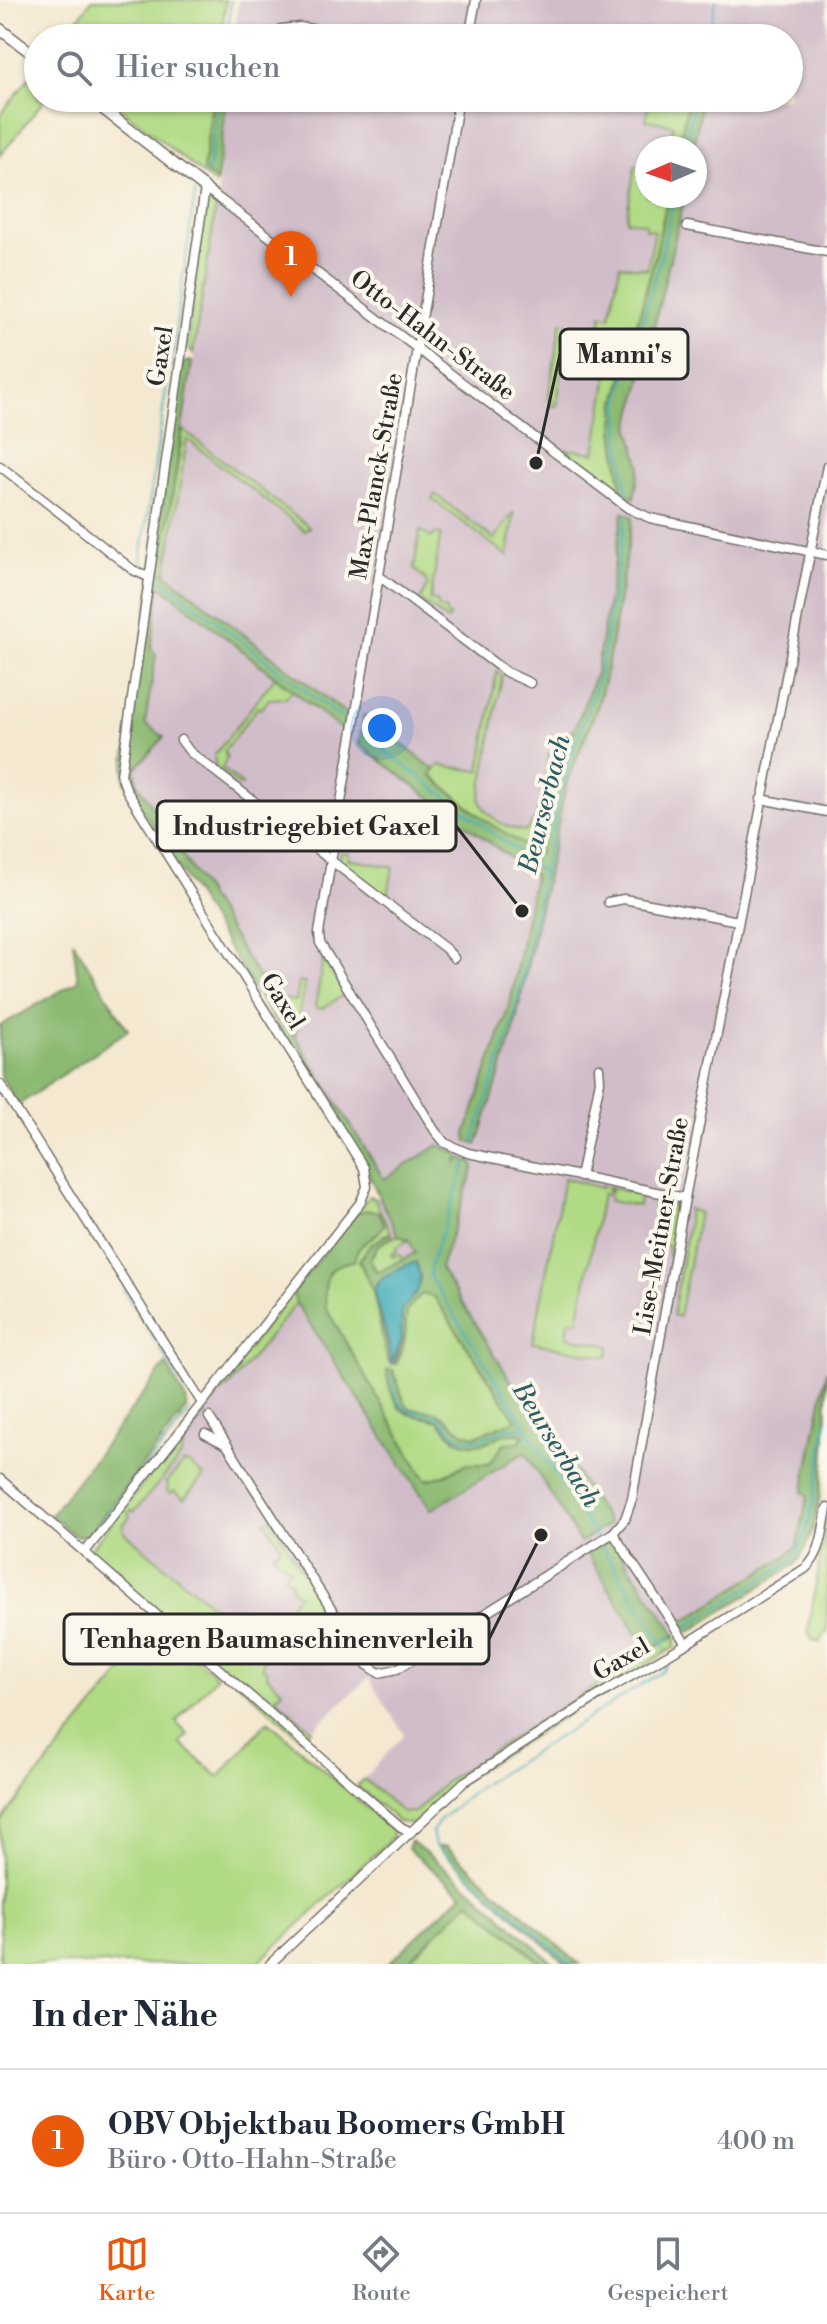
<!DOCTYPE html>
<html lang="de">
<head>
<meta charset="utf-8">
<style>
	body { margin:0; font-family:"Libre Bodoni",serif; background:#f6f6f7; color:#1f2937 }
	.compass { position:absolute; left:635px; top:136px; width:72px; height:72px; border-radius:50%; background:#fff; box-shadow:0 2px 6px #0004; rotate:268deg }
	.you { position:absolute; left:382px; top:728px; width:28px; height:28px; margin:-20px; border:6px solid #fff; border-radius:50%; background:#1a73e8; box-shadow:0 0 0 12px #1a73e833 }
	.badge { display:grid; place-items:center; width:52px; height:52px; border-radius:50%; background:#ea580c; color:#fff; font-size:26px; font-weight:700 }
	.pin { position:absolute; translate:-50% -66px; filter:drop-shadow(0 2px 4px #0008) }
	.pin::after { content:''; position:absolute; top:42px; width:28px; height:24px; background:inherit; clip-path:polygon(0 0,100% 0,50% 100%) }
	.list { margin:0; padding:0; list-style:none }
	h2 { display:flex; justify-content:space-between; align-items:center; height:104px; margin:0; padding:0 32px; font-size:34px }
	h2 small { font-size:26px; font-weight:400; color:#747a83 }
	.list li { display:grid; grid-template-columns:52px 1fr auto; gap:24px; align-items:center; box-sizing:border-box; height:144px; padding:0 32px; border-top:2px solid #e0e1e3 }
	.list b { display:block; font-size:30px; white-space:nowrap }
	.list p { margin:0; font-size:26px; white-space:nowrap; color:#747a83 }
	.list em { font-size:26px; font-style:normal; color:#747a83 }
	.icon { flex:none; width:44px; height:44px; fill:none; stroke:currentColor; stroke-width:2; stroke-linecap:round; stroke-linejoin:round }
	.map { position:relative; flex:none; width:827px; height:1964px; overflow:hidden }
	.search { position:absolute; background:#fff; box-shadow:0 2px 6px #0004; left:24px; right:24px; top:24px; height:88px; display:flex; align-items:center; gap:20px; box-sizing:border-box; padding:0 28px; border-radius:44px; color:#747a83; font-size:30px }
	.sheet { height:248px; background:#fff }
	nav { display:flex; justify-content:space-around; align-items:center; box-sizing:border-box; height:112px; border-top:2px solid #e0e1e3; background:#fff; font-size:22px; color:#747a83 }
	nav a { display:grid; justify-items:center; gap:4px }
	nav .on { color:#ea580c }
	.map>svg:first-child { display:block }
	.industrial { fill:#d1bdc9; fill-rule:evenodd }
	.green { fill:#b1da84; stroke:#6e8258; stroke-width:2 }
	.forest { fill:#8cba72; stroke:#5c724e; stroke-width:2 }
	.water { fill:#3aaab8; stroke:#326a72; stroke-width:2 }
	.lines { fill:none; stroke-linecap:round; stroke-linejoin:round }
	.stream { stroke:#3aaab8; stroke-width:2 }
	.minor-casing { stroke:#716d65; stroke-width:11 }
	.tertiary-casing { stroke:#716d65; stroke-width:13 }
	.minor { stroke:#fff; stroke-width:8 }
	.tertiary { stroke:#fff; stroke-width:10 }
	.labels { text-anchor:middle; stroke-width:8; stroke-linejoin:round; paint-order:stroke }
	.street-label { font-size:24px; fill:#2b2b2b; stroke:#fbf7ec }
	.water-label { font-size:26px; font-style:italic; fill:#315e63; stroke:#fbf7ec }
	.leader { fill:none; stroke:#2b2b2b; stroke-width:3 }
	.callout-dot { fill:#2b2b2b; stroke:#fbf7ec; stroke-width:3 }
	.callout { fill:#fbf7ec; stroke:#2b2b2b; stroke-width:3 }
	.callout-label { font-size:26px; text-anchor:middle; font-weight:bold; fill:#2b2b2b }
</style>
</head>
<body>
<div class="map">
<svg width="827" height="1964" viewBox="0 0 827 1964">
	<rect width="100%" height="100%" fill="#fbf7ec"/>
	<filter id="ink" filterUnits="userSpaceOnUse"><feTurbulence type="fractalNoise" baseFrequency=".0125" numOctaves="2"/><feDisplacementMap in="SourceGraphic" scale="16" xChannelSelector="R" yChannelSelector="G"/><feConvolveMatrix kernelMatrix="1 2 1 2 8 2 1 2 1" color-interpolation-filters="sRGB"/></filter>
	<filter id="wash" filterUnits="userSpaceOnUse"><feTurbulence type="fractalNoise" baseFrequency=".006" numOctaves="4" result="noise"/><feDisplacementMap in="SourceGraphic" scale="32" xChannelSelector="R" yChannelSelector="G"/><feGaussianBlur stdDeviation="1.8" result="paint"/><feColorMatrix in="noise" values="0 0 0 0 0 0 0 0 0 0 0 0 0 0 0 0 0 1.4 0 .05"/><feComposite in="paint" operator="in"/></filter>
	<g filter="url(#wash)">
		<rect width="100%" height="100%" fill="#f4e8d0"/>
		<path class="industrial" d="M 239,0 L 827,0 L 827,1370 L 803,1493 L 808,1494 L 801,1533 L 797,1546 L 787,1555 L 678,1625 L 648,1651 L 451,1777 L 415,1812 L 403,1813 L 364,1779 L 404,1734 L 368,1678 L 312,1730 L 104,1551 L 104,1544 L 186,1440 L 208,1405 L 232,1383 L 295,1292 L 373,1206 L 384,1179 L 200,885 L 137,782 L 135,769 L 145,724 L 156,654 L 150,649 L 217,202 L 227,98 L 789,98 L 789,38 L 234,38 ZM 647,148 L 695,148 L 695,196 L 647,196 Z"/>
		<g class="green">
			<polygon points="92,0 226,0 221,38 64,38"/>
			<polygon points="38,67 38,98 46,98 0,156 0,115"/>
			<polygon points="108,98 213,98 203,170 217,181 215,184"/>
			<polygon points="650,98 689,98 678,148 670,148 673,125 646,120"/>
			<polygon points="635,166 647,168 647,196 668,196 655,256 616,402 614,429 622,492 566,449 595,453 608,374 592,371 602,315 610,316 620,265 647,269 655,231 645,229 646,224 626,220"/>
			<polygon points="212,199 217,202 193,354 188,348 188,337 207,200"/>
			<polygon points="561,322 568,324 557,406 551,406 552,399 548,399"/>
			<polygon points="183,430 309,527 305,531 187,439 166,574 161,571"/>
			<polygon points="435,494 494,539 514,512 508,556 432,499"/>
			<polygon points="420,530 431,538 435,534 441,534 430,600 438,602 438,608 446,610 446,615 450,616 447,620 420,600 427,586 426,580 414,569"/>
			<path d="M 497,671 L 502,676 L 480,799 C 484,817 510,830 526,831 C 544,813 545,777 549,753 L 555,754 L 559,734 L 568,736 L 572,729 L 575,731 L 551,791 L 538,855 L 486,821 L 431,775 L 439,765 L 480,771 Z"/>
			<polygon points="275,677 292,690 286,698 269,699 261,709 258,707 224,751 227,758 222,768 243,785 239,786 216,768 214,756"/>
			<polygon points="386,801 403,805 396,844 376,841 382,808 385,808"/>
			<polygon points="341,852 349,853 348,859 393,867 388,897 343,865 339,861"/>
			<polygon points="323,960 345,994 321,1009 315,1007"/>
			<polygon points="263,976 275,998 296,1001 299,982 305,983 295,1038 259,978"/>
			<polygon points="564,1178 601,1188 601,1186 644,1195 644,1197 639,1197 638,1206 609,1201 611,1190 608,1190 607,1195 602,1194 578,1321 569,1320 567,1337 610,1346 608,1357 533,1343"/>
			<path d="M 369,1196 L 375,1199 L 391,1233 L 384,1235 L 359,1261 L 373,1292 L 385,1350 L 391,1364 L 396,1364 C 399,1355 404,1346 405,1337 C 407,1314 402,1312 422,1294 L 435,1297 L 516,1420 L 476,1436 L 465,1434 L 443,1416 L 426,1410 L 412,1409 L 405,1404 L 393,1370 L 387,1374 L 399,1408 L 408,1414 L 439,1421 L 455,1440 L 489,1441 L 504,1433 L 524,1435 L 519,1442 L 489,1464 L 466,1464 L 445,1475 L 428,1480 L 421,1473 L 326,1308 C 322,1277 326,1272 351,1255 C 355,1253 356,1249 359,1246 C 363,1242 371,1238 375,1235 L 366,1210 L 356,1213 Z"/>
			<polygon points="656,1198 671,1202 675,1215 673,1227 675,1228 677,1212 674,1203 679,1214 672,1253 668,1256 668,1246 656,1243 659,1226 664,1227 667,1213 654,1209"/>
			<polygon points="688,1209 699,1213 679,1317 673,1315 688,1224"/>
			<polygon points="398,1235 409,1240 396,1247 397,1251 391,1254 393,1257 399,1254 403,1260 378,1273 370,1260 378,1245"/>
			<polygon points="293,1292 296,1303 232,1383 208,1405 207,1401"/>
			<polygon points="202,1411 206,1415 193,1428 191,1435 184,1443 180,1458 134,1512 131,1510 128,1514 130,1517 124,1524 123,1531 245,1633 250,1648 264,1660 262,1667 267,1671 268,1677 283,1691 275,1698 312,1730 302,1739 92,1554 91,1548"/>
			<polygon points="184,1463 190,1464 204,1476 184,1499 174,1491 170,1494 167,1491 168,1485 165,1483"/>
			<polygon points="267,1519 270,1519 340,1630 339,1634 326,1617 316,1627 309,1626 287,1608 298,1595 290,1587 292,1583 284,1576 290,1569 273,1555 281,1546 265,1521"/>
			<polygon points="827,1519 827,1631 820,1642 812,1640 808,1631"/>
			<polygon points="158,1627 217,1676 176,1722 188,1735 180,1743 219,1777 268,1721 392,1830 392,1838 257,1964 0,1964 0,1822"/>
			<polygon points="676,1635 675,1647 458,1783 413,1824 399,1822 357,1786 364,1779 403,1813 415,1812 451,1777"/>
			<polygon points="469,1901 542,1964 405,1964"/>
		</g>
		<g class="forest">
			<polygon points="213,98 227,98 217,181 203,170"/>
			<polygon points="689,98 703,98 693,148 678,148"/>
			<polygon points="668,196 685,196 630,427 640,465 634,498 622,492 614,429 616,402 655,256"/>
			<path d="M 189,361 L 192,362 L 161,570 L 349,716 L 347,734 L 160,585 L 151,649 L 156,654 L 145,724 L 164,737 L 135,769 L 137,782 L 384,1179 L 439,1145 L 459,1154 L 457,1162 L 461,1158 L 472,1162 L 474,1167 L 440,1268 L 522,1398 L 525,1392 L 609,1524 L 580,1542 L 525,1452 L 431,1510 L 296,1303 L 293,1292 L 356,1213 L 366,1210 L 379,1212 L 384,1224 C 377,1242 358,1238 354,1261 C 324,1265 323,1281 326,1308 L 421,1473 L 428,1480 L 445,1475 L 466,1464 L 489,1464 L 505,1443 L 519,1442 L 524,1435 C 503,1427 491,1446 471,1444 C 452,1443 451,1429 437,1420 C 432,1417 425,1417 419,1416 C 397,1412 387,1391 387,1370 L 393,1370 L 405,1404 L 412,1409 L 437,1412 L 465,1434 L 476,1436 L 516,1420 L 434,1297 L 422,1294 C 402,1312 407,1314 405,1337 C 404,1346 399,1355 396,1364 L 394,1364 C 396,1356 400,1347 402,1339 C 403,1331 398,1322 401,1314 C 406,1294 429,1292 416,1262 L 384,1278 L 376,1284 C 374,1308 389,1337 390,1363 L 387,1359 L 373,1292 L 359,1260 L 371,1244 L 391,1233 L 393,1237 L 378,1245 L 370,1259 L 377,1273 L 415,1253 L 409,1240 L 398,1235 L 366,1169 L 125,782 L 124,770 L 182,363 Z"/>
			<polygon points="623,512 633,517 606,673 597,708 567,781 513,1034 477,1145 467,1141 466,1134 511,999 534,876 359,744 364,715 435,770 431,776 486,821 538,854 551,791 596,673"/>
			<polygon points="73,941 128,1030 18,1105 0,1075 0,1026 78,981"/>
			<polygon points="166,1364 187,1402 186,1409 88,1535 75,1536 51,1515"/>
			<path d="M 827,1370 C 827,1425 827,1524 796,1564 L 689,1632 L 681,1623 L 787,1555 L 797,1546 L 808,1495 L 803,1493 Z"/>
			<polygon points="611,1539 676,1635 648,1651 587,1553"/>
			<polygon points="411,1841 474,1891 554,1964 542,1964 470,1901 405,1964 388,1964 462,1894 408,1849"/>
			<polygon points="446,1846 579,1964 566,1964 438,1847"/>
		</g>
		<path class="water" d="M 416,1262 L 420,1276 L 418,1290 L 402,1310 L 401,1342 L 391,1364 L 388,1340 L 374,1291 C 379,1276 402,1266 416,1262 Z"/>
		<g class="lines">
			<g class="stream">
				<polyline points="227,38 231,0"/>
				<polyline points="708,38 716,0"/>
				<polyline points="684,148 695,98"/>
				<polyline points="208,172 219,98"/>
				<polyline points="170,367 195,193"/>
				<polyline points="627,493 619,435 619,401 661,257 674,196"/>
				<polyline points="143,565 141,559 167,383"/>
				<polyline points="155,574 345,721"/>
				<polyline points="363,734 529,860 542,873"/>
				<polyline points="473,1142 515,1015 561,786 600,674 626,518"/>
				<polyline points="466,1163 431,1263 430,1277 597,1539"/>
				<polyline points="123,1289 158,1345"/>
				<polyline points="161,1350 181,1382"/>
				<path d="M 391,1373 C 398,1420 404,1406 439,1417 L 454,1434 L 464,1439 L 481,1439 L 509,1428 L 526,1429"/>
				<polyline points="185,1387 190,1396"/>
				<polyline points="89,1537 190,1411"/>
				<polyline points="600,1544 666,1649"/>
				<path d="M 683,1629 L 789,1563 C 814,1537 820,1457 827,1420"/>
				<polyline points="664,1643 672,1636"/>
				<polyline points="571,1964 435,1845 432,1832 440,1820 480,1786 662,1672 668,1666"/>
			</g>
		</g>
	</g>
	<g filter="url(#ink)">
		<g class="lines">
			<g class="minor-casing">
				<g id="minor">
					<polyline points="281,29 300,27 367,38"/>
					<polyline points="469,38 476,0"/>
					<polyline points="459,98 319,933 320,943 435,1131 445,1143 468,1153 685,1198"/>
					<polyline points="687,226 827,252"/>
					<polyline points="0,466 133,570 148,577"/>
					<polyline points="379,576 506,672 530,683"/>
					<polyline points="181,740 190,752 446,949 454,958"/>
					<polyline points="761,799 827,812"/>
					<polyline points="608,902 624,899 738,921"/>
					<polyline points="0,1084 202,1403"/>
					<polyline points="580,1177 600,1081 599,1068"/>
					<polyline points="209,1417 227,1445"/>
					<polyline points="205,1434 227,1445 366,1664 379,1673 397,1669 613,1533 625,1519 632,1499 685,1198 827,466"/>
					<polyline points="0,1479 401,1827 411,1832"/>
					<polyline points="613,1533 686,1644"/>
					<polyline points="85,1552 360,1203 367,1187 364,1168 127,791 121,775 205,188 628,508 650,518 827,555"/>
					<path d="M 270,1964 L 464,1782 L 609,1689 L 686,1644 L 806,1568 C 822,1553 823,1529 827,1508"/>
				</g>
			</g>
			<g class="tertiary-casing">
				<g id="tertiary">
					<polyline points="0,29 38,58"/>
					<polyline points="89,98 205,188"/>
				</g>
			</g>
			<use href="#minor" class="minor"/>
			<use href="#tertiary" class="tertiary"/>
		</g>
	</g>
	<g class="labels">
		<g class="street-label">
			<text transform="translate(433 335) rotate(37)" y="8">Otto-Hahn-Straße</text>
			<text transform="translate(160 356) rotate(-81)" y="8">Gaxel</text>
			<text transform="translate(376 476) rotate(-80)" y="8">Max-Planck-Straße</text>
			<text transform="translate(283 1001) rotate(58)" y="8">Gaxel</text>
			<text transform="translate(661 1226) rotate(-80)" y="8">Lise-Meitner-Straße</text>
			<text transform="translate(621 1659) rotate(-30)" y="8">Gaxel</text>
		</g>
		<g class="water-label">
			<text transform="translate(544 804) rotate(-76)" y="9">Beurserbach</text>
			<text transform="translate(557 1444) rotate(58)" y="9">Beurserbach</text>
		</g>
	</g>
	<path class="leader" d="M536 463L560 354M522 911L456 826M541 1535L489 1639"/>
	<g class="callout-dot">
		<circle cx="536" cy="463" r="8"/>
		<circle cx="522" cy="911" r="8"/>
		<circle cx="541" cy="1535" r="8"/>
	</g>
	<g class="callout">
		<rect x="560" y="329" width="128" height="50" rx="8"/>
		<rect x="157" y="801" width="299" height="50" rx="8"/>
		<rect x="64" y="1614" width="425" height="50" rx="8"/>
	</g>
	<g class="callout-label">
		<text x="624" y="363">Manni's</text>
		<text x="306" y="835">Industriegebiet Gaxel</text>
		<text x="277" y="1648">Tenhagen Baumaschinenverleih</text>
	</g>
</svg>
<svg class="compass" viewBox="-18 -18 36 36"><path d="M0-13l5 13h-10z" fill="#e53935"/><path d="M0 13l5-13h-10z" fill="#747a83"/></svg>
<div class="you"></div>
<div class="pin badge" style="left:291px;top:297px">1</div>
<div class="search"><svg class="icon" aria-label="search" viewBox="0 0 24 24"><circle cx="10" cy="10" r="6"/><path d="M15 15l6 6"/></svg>Hier suchen</div>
</div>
<section class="sheet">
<h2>In der Nähe<small></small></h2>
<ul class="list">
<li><span class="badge">1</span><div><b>OBV Objektbau Boomers GmbH</b><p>Büro · Otto-Hahn-Straße</p></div><em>400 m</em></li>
</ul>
</section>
<nav>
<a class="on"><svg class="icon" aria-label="map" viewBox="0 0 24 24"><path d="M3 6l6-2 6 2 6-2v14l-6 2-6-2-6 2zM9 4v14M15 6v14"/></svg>Karte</a>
<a><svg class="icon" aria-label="directions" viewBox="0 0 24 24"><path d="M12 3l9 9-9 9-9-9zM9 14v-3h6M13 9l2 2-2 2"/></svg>Route</a>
<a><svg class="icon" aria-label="saved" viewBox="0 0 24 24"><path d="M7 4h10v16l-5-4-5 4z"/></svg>Gespeichert</a>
</nav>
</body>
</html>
